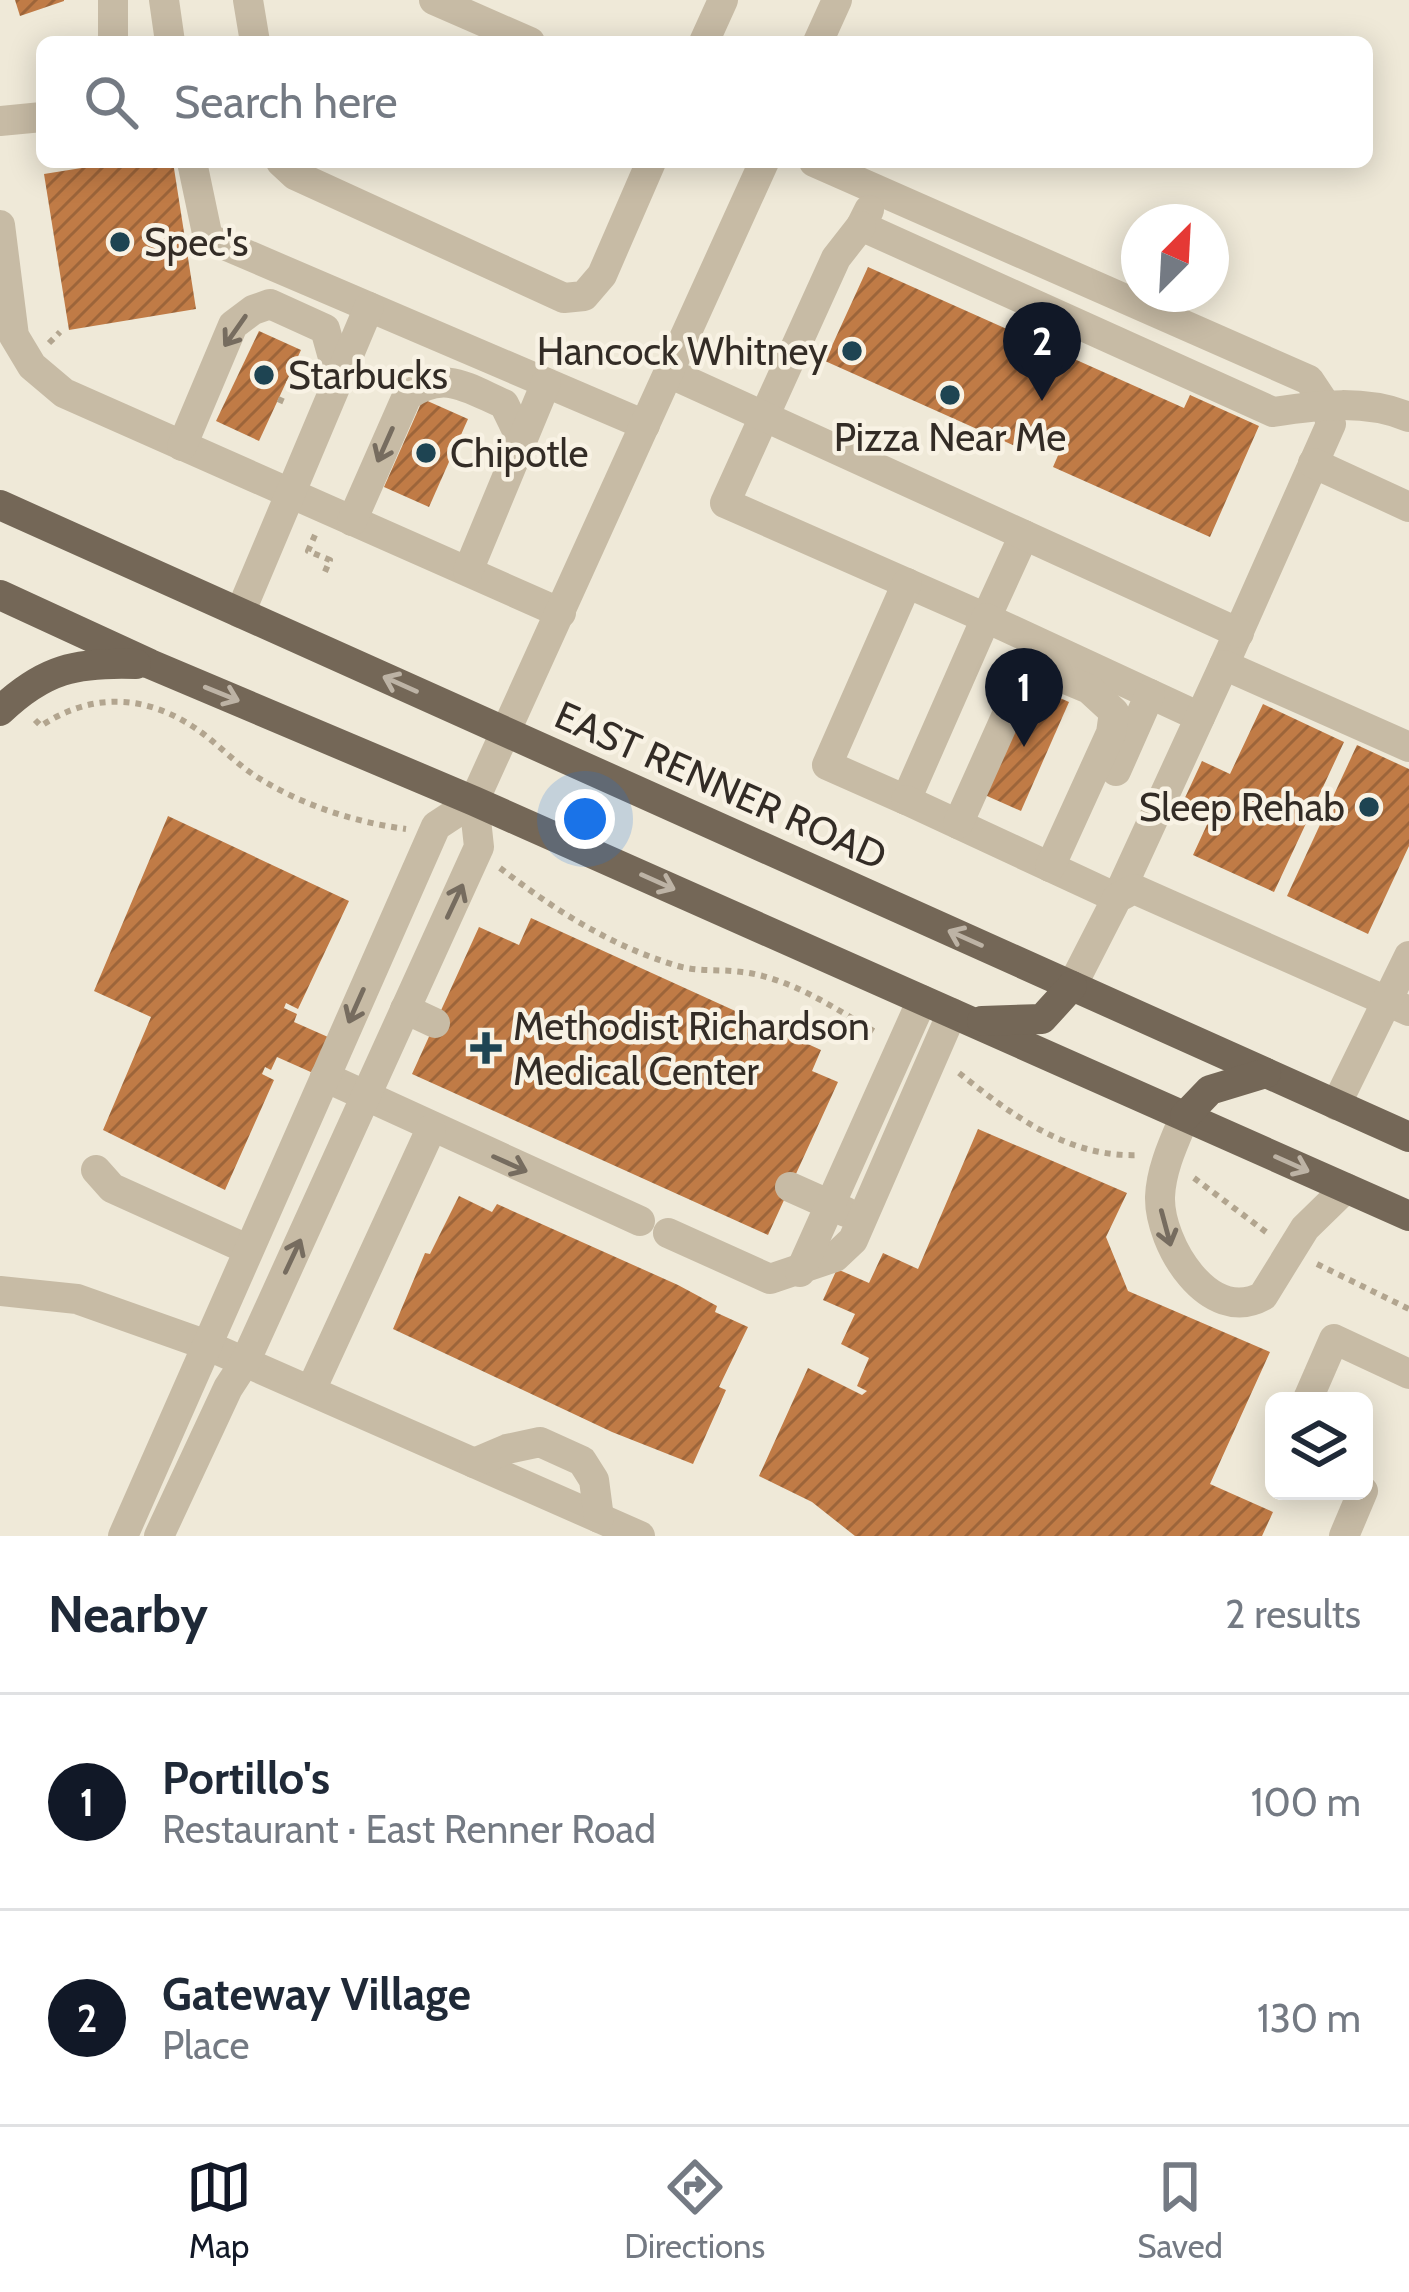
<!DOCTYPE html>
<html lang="en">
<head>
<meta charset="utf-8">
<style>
	body { margin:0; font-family:Cabin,sans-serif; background:#f6f6f7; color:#1f2937 }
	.controls { position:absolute; right:36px; bottom:36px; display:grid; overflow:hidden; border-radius:18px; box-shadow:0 6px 30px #0003 }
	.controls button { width:108px; height:108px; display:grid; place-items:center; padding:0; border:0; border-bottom:3px solid #e0e1e3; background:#fff; color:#1f2937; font:60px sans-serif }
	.compass { position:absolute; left:1121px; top:204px; width:108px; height:108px; border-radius:50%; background:#fff; box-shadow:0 6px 30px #0003; rotate:24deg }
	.you { position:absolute; left:585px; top:819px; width:42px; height:42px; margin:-30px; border:9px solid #fff; border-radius:50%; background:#1a73e8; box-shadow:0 0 0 18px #1a73e833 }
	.badge { display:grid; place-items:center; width:78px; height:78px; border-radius:50%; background:#111827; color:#fff; font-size:39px; font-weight:700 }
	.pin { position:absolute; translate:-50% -99px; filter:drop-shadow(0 3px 6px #0008) }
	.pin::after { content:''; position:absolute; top:63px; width:42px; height:36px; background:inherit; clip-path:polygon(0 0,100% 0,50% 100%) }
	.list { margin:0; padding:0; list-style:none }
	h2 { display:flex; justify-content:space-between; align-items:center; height:156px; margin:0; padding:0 48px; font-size:51px }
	h2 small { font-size:39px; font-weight:400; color:#747a83 }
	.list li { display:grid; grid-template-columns:78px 1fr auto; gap:36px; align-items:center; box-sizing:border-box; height:216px; padding:0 48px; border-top:3px solid #e0e1e3 }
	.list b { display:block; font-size:45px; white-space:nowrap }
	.list p { margin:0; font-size:39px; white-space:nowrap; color:#747a83 }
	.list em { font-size:39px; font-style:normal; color:#747a83 }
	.icon { flex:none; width:66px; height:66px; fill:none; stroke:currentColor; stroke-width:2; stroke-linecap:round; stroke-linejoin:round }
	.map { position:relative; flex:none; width:1409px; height:1536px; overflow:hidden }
	.search { position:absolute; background:#fff; box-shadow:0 6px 30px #0003; left:36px; right:36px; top:36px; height:132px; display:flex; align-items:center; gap:30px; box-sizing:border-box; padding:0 42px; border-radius:18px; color:#747a83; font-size:45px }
	.sheet { height:588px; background:#fff }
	nav { display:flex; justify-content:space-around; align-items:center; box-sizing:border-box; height:168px; border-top:3px solid #e0e1e3; background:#fff; font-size:33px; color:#747a83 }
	nav a { display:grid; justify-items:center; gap:6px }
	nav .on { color:#111827 }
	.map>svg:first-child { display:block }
	.building { fill:url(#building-hatch) }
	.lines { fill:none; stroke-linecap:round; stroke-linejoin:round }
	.path { stroke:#b2a58f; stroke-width:6; stroke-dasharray:6 6; stroke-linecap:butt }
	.minor { stroke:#c7bba5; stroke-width:30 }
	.major { stroke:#746757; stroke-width:30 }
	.oneway { stroke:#766c5f }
	.oneway2 { stroke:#bdb3a5 }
	.poi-dot { fill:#1e4452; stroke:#f8f2e4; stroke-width:4.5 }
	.labels { text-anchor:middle; stroke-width:9; stroke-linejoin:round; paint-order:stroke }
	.poi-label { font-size:39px; fill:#332c26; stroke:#f8f2e4; text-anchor:start }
	.street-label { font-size:39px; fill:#332c26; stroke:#f8f2e4 }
</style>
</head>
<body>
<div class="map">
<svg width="1409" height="1536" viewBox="0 0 1409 1536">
	<defs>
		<pattern id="building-hatch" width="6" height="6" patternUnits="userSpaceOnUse" patternTransform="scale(3)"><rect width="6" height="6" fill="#c07b46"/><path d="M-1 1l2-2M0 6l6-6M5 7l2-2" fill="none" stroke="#9d653a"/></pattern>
	</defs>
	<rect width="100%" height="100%" fill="#efe9d8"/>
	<g class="building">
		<polygon points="15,0 64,0 64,1 20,16"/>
		<polygon points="119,162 173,162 196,309 69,330 44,174"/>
		<polygon points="868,267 1184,408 1190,395 1259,426 1210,537 1053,467 1063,444 1024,427 1015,446 825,361"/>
		<polygon points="259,331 301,350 259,441 216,421"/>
		<polygon points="423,399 468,419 429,507 384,487"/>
		<polygon points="1026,683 1069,702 1021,811 978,792"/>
		<polygon points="1263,704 1344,742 1274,892 1193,855 1211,816 1183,802 1202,761 1230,774"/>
		<polygon points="1357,745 1409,769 1409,846 1368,934 1287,896"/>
		<polygon points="168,816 349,901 298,1009 286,1003 284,1008 297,1014 294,1022 328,1037 313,1073 277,1057 271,1070 265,1067 262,1074 274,1080 225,1190 103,1130 151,1017 94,991"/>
		<polygon points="531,918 821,1050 812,1071 838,1082 768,1235 412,1074 479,927 519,945"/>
		<polygon points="978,1129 1127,1193 1106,1237 1128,1291 1270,1352 1210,1484 1273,1512 1262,1536 855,1536 812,1502 759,1476 808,1368 862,1395 867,1391 857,1386 869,1358 841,1344 855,1314 823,1300 837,1269 869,1283 883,1253 918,1269"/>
		<polygon points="459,1196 492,1212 497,1204 678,1285 717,1306 715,1312 748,1327 719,1387 726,1390 693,1464 612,1432 393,1329 425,1253 430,1254"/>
	</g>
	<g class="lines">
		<g class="path">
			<polyline points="49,343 60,332"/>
			<polyline points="278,399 287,403"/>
			<polyline points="315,535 308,551 330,560 324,574"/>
			<path d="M 35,720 L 41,726 C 92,692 146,694 198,730 C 218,744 235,763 257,777 C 302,805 353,822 406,829"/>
			<path d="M 500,868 C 555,910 610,946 678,966 C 699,972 721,969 742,972 C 791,978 836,1009 877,1033"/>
			<path d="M 959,1073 C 1012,1115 1068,1158 1139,1155"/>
			<polyline points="1194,1178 1270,1235"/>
			<polyline points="1317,1264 1409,1309"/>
		</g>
		<g class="minor">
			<polyline points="113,0 113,42"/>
			<polyline points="164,0 170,42"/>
			<polyline points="248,0 255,42"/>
			<polyline points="434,0 530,42"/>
			<polyline points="704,42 723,0"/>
			<polyline points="818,42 837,0"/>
			<polyline points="0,121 42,117"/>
			<polyline points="192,162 208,238 645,425"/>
			<polyline points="281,162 295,175 564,298 584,296 602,275 651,162"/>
			<polyline points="814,162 1309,380 1325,404 1331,424 1224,665"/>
			<path d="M 869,210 L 861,226 L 1273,412 C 1319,405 1365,399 1409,417"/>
			<polyline points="0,225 14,336 32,366 64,393 561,613"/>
			<polyline points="861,226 836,258 725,503 986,618 1024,535"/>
			<polyline points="669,373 1239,633"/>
			<polyline points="182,446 233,325 253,310 270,304 325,329 339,379"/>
			<polyline points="1313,463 1409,507"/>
			<path d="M 352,521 L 407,396 C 444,369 467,388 504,404 L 522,441"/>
			<polyline points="468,571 546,383"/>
			<polyline points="907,583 827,765 906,800 986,618 1200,717"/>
			<polyline points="240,613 369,307"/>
			<polyline points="1116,771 1150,694"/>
			<polyline points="906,800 1117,898 1224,665 1409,747"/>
			<polyline points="474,801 764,162"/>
			<polyline points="958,824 1022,681 1046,671 1089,689 1114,712 1111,733 1050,867"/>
			<polyline points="1072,986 1117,898 1134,889 1409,1011"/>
			<polyline points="405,1009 435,1023"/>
			<polyline points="325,1077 640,1221"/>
			<polyline points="1336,1105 1409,956"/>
			<path d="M 1185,1116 C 1174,1142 1161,1169 1160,1197 C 1159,1244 1209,1326 1263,1296 L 1305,1228 L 1346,1188"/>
			<polyline points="96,1170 112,1188 247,1249"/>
			<polyline points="790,1187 846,1212"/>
			<polyline points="668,1233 770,1279 835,1257 853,1240 952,1013"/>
			<polyline points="800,1272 922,1000"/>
			<polyline points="0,1291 77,1299 204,1344 640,1536"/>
			<polyline points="311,1390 431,1129"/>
			<polyline points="1307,1401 1334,1339 1409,1374"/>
			<polyline points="474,1463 507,1449 540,1442 582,1461 594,1480 599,1518"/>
			<polyline points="123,1536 436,826 474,801"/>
			<polyline points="159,1536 228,1388 245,1362 479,847 474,801"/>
			<polyline points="1344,1536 1363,1491"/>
		</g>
		<g class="major">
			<polyline points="0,505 1409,1137"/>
			<polyline points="0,595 150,664 474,801 1409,1216"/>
			<path d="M 0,711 C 44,669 76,662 136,664"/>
			<polyline points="982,1021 1042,1019 1072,986"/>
			<polyline points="1185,1116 1210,1090 1266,1073"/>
		</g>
	</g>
	<defs><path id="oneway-shaft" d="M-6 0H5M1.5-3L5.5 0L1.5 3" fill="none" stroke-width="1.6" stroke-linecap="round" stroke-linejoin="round" transform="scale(3)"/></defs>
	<g class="oneway">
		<use href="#oneway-shaft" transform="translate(235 331) rotate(125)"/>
		<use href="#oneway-shaft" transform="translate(385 445) rotate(114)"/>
		<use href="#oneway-shaft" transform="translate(455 901) rotate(-65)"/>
		<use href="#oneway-shaft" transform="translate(356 1006) rotate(114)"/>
		<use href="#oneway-shaft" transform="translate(510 1164) rotate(24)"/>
		<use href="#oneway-shaft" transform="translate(1166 1228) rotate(75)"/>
		<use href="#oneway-shaft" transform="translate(293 1256) rotate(-65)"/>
	</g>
	<g class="oneway2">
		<use href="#oneway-shaft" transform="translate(400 684) rotate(-156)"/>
		<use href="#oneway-shaft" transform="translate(222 694) rotate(22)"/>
		<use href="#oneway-shaft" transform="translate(658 882) rotate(24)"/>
		<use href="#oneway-shaft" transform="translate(965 938) rotate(-156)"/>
		<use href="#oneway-shaft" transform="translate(1292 1164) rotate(24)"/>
	</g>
	<g class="poi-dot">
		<circle cx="120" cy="242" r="12"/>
		<circle cx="852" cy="351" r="12"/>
		<circle cx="264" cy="375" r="12"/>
		<circle cx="950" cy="395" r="12"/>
		<circle cx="426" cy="453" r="12"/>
		<circle cx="1369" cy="807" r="12"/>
		<path d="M480 1030h12v12h12v12h-12v12h-12v-12h-12v-12h12z"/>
	</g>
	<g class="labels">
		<g class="poi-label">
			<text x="144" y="256">Spec's</text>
			<text x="828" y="365" text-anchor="end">Hancock Whitney</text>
			<text x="288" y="389">Starbucks</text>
			<text x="950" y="451" text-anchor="middle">Pizza Near Me</text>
			<text x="450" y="467">Chipotle</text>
			<text x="1345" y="821" text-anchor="end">Sleep Rehab</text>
			<text x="513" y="1040">Methodist Richardson<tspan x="513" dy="45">Medical Center</tspan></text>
		</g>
		<g class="street-label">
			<text transform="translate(721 785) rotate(24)" y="14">EAST RENNER ROAD</text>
		</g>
	</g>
</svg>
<div class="controls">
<button><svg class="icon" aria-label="layers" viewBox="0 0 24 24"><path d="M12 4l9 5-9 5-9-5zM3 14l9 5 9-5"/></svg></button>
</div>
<svg class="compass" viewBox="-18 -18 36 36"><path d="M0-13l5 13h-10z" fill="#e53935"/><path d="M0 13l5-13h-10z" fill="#747a83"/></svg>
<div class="you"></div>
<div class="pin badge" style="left:1024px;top:747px">1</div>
<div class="pin badge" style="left:1042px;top:401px">2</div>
<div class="search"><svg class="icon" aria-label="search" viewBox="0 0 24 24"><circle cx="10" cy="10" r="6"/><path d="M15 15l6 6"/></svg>Search here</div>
</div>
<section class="sheet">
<h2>Nearby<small>2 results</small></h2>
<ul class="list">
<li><span class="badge">1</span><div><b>Portillo's</b><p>Restaurant · East Renner Road</p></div><em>100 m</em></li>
<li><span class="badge">2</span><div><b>Gateway Village</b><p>Place</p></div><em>130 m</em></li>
</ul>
</section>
<nav>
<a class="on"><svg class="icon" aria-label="map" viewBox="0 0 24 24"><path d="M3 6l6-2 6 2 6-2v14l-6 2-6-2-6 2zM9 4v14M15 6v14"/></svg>Map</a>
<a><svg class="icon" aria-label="directions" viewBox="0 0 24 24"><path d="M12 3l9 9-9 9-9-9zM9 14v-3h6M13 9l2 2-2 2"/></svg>Directions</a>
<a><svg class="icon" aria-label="saved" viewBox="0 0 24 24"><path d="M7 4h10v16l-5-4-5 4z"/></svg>Saved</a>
</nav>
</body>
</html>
